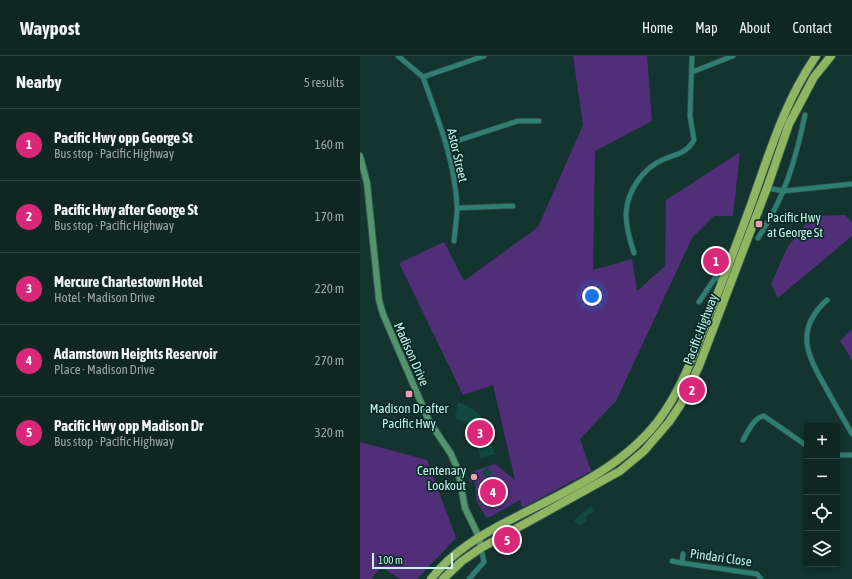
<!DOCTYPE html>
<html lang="en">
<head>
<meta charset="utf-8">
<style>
	body { margin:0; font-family:"Asap Condensed",sans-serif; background:#172f2b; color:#f1f3f6 }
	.controls { position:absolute; right:12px; bottom:12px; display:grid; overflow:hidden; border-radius:4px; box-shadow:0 2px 6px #0003 }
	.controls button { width:36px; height:36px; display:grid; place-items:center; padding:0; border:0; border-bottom:1px solid #2e4441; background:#0e2723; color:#f1f3f6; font:20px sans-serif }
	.scale { position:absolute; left:12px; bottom:10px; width:81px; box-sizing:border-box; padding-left:4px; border:2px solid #c5f3eb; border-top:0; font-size:11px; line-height:14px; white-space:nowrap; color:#c5f3eb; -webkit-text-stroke:3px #082a25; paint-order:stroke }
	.you { position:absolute; left:232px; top:240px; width:14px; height:14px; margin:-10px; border:3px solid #fff; border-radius:50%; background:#1a73e8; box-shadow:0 0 0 6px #1a73e833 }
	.badge { display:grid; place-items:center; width:26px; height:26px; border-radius:50%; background:#db2777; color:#fff; font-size:13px; font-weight:700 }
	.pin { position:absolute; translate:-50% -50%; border:2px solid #fff; box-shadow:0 1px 4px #0006 }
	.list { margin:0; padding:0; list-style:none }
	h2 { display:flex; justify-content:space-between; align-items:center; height:52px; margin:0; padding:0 16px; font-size:17px }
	h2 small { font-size:13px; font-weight:400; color:#9ba5a6 }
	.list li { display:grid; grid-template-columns:26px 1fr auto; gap:12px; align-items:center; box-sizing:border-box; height:72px; padding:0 16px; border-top:1px solid #2e4441 }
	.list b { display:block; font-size:15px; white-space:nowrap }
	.list p { margin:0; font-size:13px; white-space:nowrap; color:#9ba5a6 }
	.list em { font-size:13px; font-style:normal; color:#9ba5a6 }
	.icon { flex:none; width:22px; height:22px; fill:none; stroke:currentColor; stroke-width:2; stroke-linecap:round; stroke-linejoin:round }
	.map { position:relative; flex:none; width:492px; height:523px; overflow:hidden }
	header { display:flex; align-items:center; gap:24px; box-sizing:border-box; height:56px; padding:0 20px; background:#0e2723; border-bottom:1px solid #2e4441 }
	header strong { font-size:19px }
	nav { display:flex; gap:22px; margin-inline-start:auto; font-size:14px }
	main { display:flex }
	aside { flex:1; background:#0e2723 }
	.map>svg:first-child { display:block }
	.green { fill:#512f78 }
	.building { fill:#0f4942 }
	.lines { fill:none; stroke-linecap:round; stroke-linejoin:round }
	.minor-casing { stroke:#33534e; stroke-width:6 }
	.secondary-casing { stroke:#33534e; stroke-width:8 }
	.trunk-casing { stroke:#33534e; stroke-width:10 }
	.minor { stroke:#2f7e73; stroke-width:4.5 }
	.secondary { stroke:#53936d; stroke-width:6 }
	.trunk { stroke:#90b662; stroke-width:8 }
	.poi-dot { fill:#f19ab2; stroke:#082a25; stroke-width:1.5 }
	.labels { text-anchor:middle; stroke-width:3.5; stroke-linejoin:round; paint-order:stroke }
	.street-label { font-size:13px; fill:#c5f3eb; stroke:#082a25 }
	.poi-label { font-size:13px; fill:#c5f3eb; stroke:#082a25; text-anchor:start }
</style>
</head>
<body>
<header>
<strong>Waypost</strong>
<nav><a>Home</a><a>Map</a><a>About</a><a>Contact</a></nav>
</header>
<main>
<aside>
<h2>Nearby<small>5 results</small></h2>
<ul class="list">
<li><span class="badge">1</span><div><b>Pacific Hwy opp George St</b><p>Bus stop · Pacific Highway</p></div><em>160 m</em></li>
<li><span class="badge">2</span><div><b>Pacific Hwy after George St</b><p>Bus stop · Pacific Highway</p></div><em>170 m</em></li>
<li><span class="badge">3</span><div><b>Mercure Charlestown Hotel</b><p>Hotel · Madison Drive</p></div><em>220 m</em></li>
<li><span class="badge">4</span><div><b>Adamstown Heights Reservoir</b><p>Place · Madison Drive</p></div><em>270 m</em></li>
<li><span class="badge">5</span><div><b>Pacific Hwy opp Madison Dr</b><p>Bus stop · Pacific Highway</p></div><em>320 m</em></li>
</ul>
</aside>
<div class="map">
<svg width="492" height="523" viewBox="0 0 492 523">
	<rect width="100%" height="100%" fill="#13342f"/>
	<g class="green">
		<polygon points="213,0 287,0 292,65 235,95 233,214 272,203 277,235 305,210 306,144 380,96 373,160 354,160 332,182 256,345 220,383 231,415 162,452 160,444 130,461 126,461 116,444 115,427 109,425 111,416 135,408 155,424 133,329 103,339 39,207 84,186 104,225 178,171 223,69"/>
		<polygon points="485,159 492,166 492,180 418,242 411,228 427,192 452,160"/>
		<polygon points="492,273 492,304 480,285"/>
		<polygon points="0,386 67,404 96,482 57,523 40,523 21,511 11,523 0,523"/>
	</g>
	<g class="building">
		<polygon points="98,346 108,350 121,360 135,398 121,402 110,372 104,366 95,362"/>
		<polygon points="127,412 132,415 130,422 141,425 147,432 147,442 144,446 136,451 132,451 123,447 119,439 120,430 128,423 122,416"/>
		<polygon points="231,450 234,454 225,462 227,464 220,470 217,468 214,464"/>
	</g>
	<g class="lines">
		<g class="minor-casing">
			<g id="minor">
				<polyline points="38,0 63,21 124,0"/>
				<polyline points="332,16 373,0"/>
				<path d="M 63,21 C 78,63 95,105 97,151 C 97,162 95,174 94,185"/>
				<polyline points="87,88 158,65 179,65"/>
				<polyline points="407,132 424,135 492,128"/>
				<polyline points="97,152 153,150"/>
				<path d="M 398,182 C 425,141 435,106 445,59"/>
				<path d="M 274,197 C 270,185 266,172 266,158 C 267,135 283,112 304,103 C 317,98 327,97 334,84 L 330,60 L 332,0"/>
				<path d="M 467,244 C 434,274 447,299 466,332 C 474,347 483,362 492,378"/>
				<polyline points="339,246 355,222 363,224"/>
				<path d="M 383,384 C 388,376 394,361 404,360 L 447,390"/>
				<polyline points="477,399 492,399"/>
				<polyline points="323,498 322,507 397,518 401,523"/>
				<polyline points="312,505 322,507"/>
				<polyline points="109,523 124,506 121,492"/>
			</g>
		</g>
		<g class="secondary-casing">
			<polyline id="secondary" points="0,100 7,127 19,244 23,258 69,365 91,398 98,414 105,452 119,481 121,492"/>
		</g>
		<g class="trunk-casing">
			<g id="trunk">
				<path d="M 71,523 C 93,495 121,479 152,463 C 204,436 261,413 298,365 C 320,336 333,301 346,267 C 362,227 377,187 392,146 C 410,95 425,45 456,0"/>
				<polyline points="83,523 102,505 121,492 260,415 284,395 309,366 321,348 339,310 407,132 429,68 454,21 471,0"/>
			</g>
		</g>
		<use href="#minor" class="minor"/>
		<use href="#secondary" class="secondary"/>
		<use href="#trunk" class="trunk"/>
	</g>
	<g class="poi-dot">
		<rect x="395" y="164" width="8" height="8" rx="2"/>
		<rect x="45" y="334" width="8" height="8" rx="2"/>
		<circle cx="114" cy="421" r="4"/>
	</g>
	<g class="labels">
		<g class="street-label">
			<text transform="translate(98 99) rotate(77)" y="5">Astor Street</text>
			<text transform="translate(340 273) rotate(-69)" y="5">Pacific Highway</text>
			<text transform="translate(52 298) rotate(66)" y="5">Madison Drive</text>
			<text transform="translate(361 501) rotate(8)" y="5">Pindari Close</text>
		</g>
		<g class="poi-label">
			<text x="407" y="166">Pacific Hwy<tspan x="407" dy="15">at George St</tspan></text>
			<text x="49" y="357" text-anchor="middle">Madison Dr after<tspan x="49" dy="15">Pacific Hwy</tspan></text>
			<text x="106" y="419" text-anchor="end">Centenary<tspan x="106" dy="15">Lookout</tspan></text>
		</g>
	</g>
</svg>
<div class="controls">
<button>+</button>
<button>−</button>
<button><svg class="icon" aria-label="locate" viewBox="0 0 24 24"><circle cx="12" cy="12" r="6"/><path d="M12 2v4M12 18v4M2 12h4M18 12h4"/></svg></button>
<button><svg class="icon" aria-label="layers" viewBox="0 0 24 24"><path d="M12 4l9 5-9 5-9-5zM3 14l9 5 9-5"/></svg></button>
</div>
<div class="scale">100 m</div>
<div class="you"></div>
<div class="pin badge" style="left:356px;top:205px">1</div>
<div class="pin badge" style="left:332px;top:334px">2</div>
<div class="pin badge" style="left:120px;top:377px">3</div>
<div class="pin badge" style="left:133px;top:436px">4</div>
<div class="pin badge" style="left:147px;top:484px">5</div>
</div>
</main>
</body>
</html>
